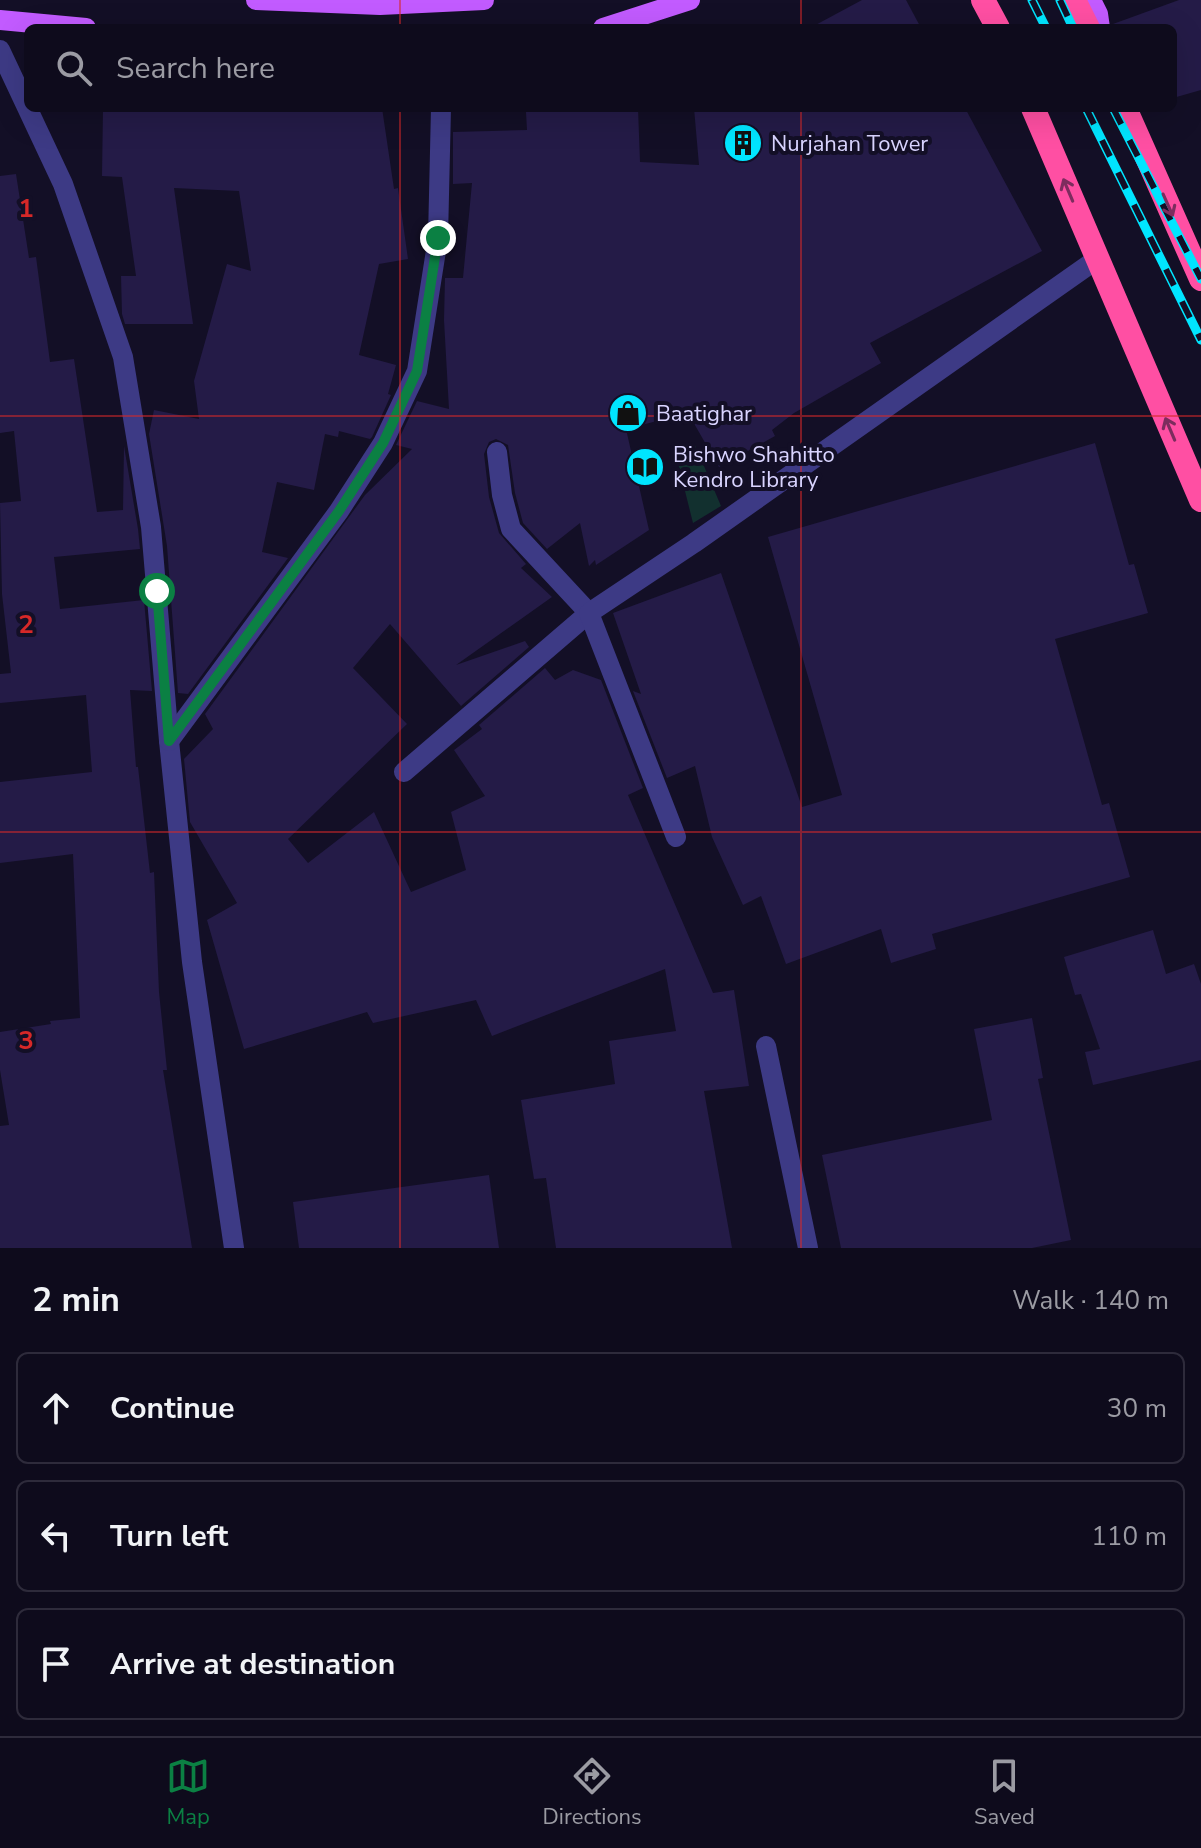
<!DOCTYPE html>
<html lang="en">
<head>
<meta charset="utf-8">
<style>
	body { margin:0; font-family:"Nunito Sans",sans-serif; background:#1c1929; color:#f1f3f6 }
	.stop { position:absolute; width:24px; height:24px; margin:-18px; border:6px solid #0b8043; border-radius:50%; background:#fff }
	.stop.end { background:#0b8043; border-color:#fff; box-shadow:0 2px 8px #0008 }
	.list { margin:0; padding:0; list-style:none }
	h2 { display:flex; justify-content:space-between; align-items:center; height:104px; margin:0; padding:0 32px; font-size:34px }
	h2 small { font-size:26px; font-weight:400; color:#9b9ba3 }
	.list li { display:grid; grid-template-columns:52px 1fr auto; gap:24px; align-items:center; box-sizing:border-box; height:112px; margin:0 16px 16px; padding:0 16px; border:2px solid #2e2b3b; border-radius:12px }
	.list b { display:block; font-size:30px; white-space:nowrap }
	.list em { font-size:26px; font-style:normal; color:#9b9ba3 }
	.icon { flex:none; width:44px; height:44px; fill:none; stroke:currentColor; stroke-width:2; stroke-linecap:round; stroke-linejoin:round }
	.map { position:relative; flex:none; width:1201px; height:1248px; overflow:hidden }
	.search { position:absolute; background:#0e0b1c; box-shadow:0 8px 32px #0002; left:24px; right:24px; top:24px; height:88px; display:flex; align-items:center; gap:20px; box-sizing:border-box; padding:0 28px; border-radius:12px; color:#9b9ba3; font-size:30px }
	.sheet { height:488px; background:#0e0b1c }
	nav { display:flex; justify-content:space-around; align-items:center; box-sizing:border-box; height:112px; border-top:2px solid #2e2b3b; background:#0e0b1c; font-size:22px; color:#9b9ba3 }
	nav a { display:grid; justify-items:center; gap:4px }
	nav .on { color:#0b8043 }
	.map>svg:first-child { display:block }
	.green { fill:#12302f }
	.building { fill:#241b47 }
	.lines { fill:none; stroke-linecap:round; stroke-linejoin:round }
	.minor { stroke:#3d3a85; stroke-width:20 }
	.major { stroke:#c25bff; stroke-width:20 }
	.highway { stroke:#ff4fa3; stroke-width:24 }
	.rail-casing { stroke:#00e5ff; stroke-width:9 }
	.rail { stroke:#130f26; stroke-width:6; stroke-dasharray:18; stroke-linecap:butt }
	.oneway { stroke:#7d2c5e }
	.route { stroke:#0b8043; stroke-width:10 }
	.grid { fill:none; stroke:#d62828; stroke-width:2; stroke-opacity:0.55 }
	.labels { text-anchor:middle; stroke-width:8; stroke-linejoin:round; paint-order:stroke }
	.poi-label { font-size:22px; fill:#d9d4ff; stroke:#130f26; text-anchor:start }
	.grid-label { font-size:26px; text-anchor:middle; font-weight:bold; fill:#d62828; stroke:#130f26; stroke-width:8; stroke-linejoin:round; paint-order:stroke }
</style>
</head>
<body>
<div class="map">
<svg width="1201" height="1248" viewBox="0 0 1201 1248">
	<rect width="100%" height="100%" fill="#130f26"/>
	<polygon class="green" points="695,445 721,506 693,523 675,451"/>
	<g class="building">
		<polygon points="862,0 906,0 921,28 810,28"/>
		<polygon points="1179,0 1201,0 1201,90 1173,98 1173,28 1113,28 1113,24"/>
		<polygon points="103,108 382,108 394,189 398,188 408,259 379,264 359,355 396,365 388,394 391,395 372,437 370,439 339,431 338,437 325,434 314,490 277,482 262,552 288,558 188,694 178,693 167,546 149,434 154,410 199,419 194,381 227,264 251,271 239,191 174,188 193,324 125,324 122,314 121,276 136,276 122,177 102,176"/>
		<polygon points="588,108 638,108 640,162 699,165 694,108 965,108 1042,251 870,343 881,363 794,413 772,430 775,436 719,467 688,413 626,429 649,530 596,565 595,560 589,566 580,523 547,549 523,523 515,493 508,445 496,439 489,442 484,454 489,497 499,533 526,564 521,568 552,597 456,665 525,641 529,647 461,706 390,624 353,668 407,724 288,839 308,863 374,812 411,892 466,870 451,812 485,796 454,750 482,729 479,725 545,668 555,680 573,670 601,680 643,788 628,795 713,993 734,990 749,1086 704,1091 732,1248 556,1248 546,1178 534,1179 521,1100 615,1084 609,1041 676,1031 665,969 492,1036 476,1000 373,1023 367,1012 244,1049 207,920 237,903 190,822 184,759 213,729 205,714 365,495 412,449 396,445 417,401 449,409 444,320 445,278 463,278 472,183 453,184 453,132 527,130 526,112"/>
		<polygon points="16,174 29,258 36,257 50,362 74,359 97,512 123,510 124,446 138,529 140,549 54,557 60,609 144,600 152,691 130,690 136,767 138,767 150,873 154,872 159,992 167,1070 163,1070 192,1248 0,1248 0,1126 9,1125 0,1070 0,1032 51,1024 50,1021 80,1018 73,854 0,863 0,782 92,772 86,695 0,703 0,674 11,673 2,594 0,503 21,501 14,431 0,433 0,176"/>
		<polygon points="1095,443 1129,565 1134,564 1148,613 1055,639 1102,805 1109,803 1130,877 932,934 936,949 891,963 881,929 786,964 761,896 743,905 712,837 695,766 667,778 633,691 641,694 613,613 721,573 802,807 842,795 768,537"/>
		<polygon points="1153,930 1166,974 1194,964 1201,984 1201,1060 1093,1085 1085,1052 1100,1049 1081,994 1075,995 1064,957"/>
		<polygon points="1032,1018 1043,1078 1038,1079 1071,1240 1032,1248 841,1248 822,1155 992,1120 974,1029"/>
		<polygon points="489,1175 499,1248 299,1248 293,1202"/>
	</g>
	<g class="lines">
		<g class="minor">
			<polyline points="0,50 63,184 123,357 151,527 169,741 192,962 234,1248"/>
			<polyline points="169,741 339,511 383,443 417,371 438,238 441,108"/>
			<polyline points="404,772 589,613 511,529 502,495 497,452"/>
			<polyline points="676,837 589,613 694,543 1097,259"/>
			<polyline points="766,1046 808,1248"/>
		</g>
		<g class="major">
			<polyline points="256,0 380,5 484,0"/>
			<polyline points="1091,0 1098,14 1100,28"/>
			<polyline points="0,20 86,28"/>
			<polyline points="603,28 690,0"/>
		</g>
		<g class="highway">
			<polyline points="983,0 998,28"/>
			<polyline points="1074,0 1088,28"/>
			<polyline points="1033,108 1201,500"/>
			<polyline points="1125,108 1201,279"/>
		</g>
		<g class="rail-casing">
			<g id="rail">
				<polyline points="1032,0 1046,28"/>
				<polyline points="1060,0 1073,28"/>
				<polyline points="1086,108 1201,340"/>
				<polyline points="1113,108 1201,279"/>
			</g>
		</g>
		<use href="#rail" class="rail"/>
	</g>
	<defs><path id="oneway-shaft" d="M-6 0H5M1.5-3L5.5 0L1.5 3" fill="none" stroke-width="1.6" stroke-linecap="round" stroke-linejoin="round" transform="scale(2)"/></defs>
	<g class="oneway">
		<use href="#oneway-shaft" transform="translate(1068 190) rotate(-113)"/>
		<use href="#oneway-shaft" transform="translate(1168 205) rotate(66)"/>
		<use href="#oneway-shaft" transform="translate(1170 429) rotate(-113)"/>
	</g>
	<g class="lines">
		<polyline class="route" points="157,591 169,741 339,511 383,443 417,371 438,238"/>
	</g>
	<path class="grid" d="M 400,0 L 400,28M 801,0 L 801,28M 400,108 L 400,1248M 801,108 L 801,1248M 0,416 L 1201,416M 0,832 L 1201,832"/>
	<defs>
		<g id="building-disc" transform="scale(2)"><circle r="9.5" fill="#00e5ff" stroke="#130f26"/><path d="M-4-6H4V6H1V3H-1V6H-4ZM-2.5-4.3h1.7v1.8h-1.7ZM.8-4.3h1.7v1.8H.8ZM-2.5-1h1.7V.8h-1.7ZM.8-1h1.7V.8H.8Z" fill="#111"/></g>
		<g id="shop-disc" transform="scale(2)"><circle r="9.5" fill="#00e5ff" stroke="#130f26"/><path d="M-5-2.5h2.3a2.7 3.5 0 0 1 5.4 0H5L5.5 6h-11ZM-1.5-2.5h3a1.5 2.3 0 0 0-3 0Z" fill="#111"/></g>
		<g id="library-disc" transform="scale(2)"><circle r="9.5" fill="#00e5ff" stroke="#130f26"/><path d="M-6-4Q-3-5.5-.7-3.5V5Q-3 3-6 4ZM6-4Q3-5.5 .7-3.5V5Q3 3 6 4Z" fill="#111"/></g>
	</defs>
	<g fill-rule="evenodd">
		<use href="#building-disc" x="743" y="143"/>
		<use href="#shop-disc" x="628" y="413"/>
		<use href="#library-disc" x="645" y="467"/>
	</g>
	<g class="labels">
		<g class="poi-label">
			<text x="771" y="151">Nurjahan Tower</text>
			<text x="656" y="421">Baatighar</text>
			<text x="673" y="462">Bishwo Shahitto<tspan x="673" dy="25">Kendro Library</tspan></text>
		</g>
	</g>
	<g class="grid-label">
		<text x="26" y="217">1</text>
		<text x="26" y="633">2</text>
		<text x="26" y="1049">3</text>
	</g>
</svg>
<div class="stop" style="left:157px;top:591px"></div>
<div class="stop end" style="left:438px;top:238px"></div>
<div class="search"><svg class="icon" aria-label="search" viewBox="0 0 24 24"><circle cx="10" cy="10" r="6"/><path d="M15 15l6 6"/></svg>Search here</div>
</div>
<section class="sheet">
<h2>2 min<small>Walk · 140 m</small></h2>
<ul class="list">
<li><svg class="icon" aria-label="ahead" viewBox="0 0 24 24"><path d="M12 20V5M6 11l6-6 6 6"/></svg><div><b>Continue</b></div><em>30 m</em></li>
<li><svg class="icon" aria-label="left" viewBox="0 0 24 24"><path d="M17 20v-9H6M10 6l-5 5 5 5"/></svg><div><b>Turn left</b></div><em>110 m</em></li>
<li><svg class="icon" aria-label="arrive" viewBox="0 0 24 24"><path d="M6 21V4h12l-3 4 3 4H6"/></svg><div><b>Arrive at destination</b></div></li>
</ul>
</section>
<nav>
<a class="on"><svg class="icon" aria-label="map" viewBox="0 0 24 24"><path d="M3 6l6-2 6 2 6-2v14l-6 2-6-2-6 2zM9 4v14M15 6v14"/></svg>Map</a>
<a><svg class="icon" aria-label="directions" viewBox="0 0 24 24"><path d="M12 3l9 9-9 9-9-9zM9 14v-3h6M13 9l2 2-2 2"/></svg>Directions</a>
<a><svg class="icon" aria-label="saved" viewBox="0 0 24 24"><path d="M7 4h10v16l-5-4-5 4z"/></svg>Saved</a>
</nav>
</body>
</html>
